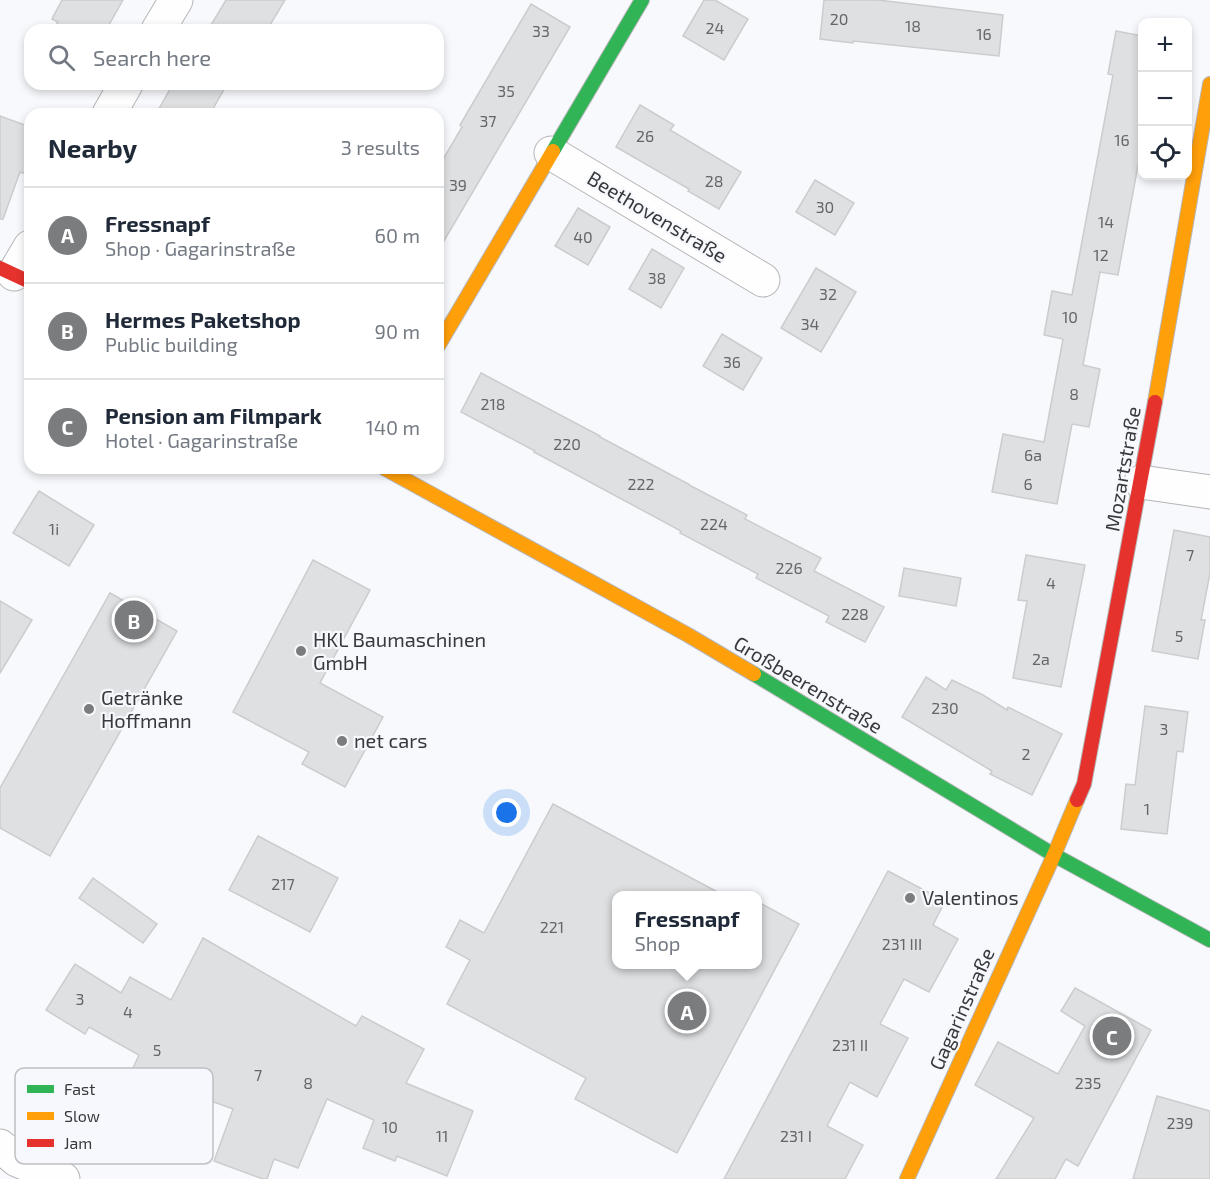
<!DOCTYPE html>
<html lang="en">
<head>
<meta charset="utf-8">
<style>
	body { margin:0; font-family:"Exo 2",sans-serif; background:#f6f6f7; color:#1f2937 }
	.controls { position:absolute; right:18px; top:18px; display:grid; overflow:hidden; border-radius:12px; box-shadow:0 3px 9px #0003 }
	.controls button { width:54px; height:54px; display:grid; place-items:center; padding:0; border:0; border-bottom:2px solid #e0e1e3; background:#fff; color:#1f2937; font:30px sans-serif }
	.you { position:absolute; left:507px; top:813px; width:21px; height:21px; margin:-15px; border:4px solid #fff; border-radius:50%; background:#1a73e8; box-shadow:0 0 0 9px #1a73e833 }
	.badge { display:grid; place-items:center; width:39px; height:39px; border-radius:50%; background:#7b7c7e; color:#fff; font-size:20px; font-weight:700 }
	.pin { position:absolute; translate:-50% -50%; border:3px solid #fff; box-shadow:0 2px 6px #0006 }
	.popup { position:absolute; left:612px; top:891px; width:150px; height:78px; box-sizing:border-box; display:grid; place-content:center; border-radius:12px; background:#fff; filter:drop-shadow(0 2px 4px #0005); font-size:20px; white-space:nowrap; color:#747a83 }
	.popup b { font-size:22px; color:#1f2937 }
	.popup::after { content:''; position:absolute; left:50%; top:100%; margin-left:-12px; border:12px solid transparent; border-top-color:#fff }
	.list { margin:0; padding:0; list-style:none }
	h2 { display:flex; justify-content:space-between; align-items:center; height:78px; margin:0; padding:0 24px; font-size:26px }
	h2 small { font-size:20px; font-weight:400; color:#747a83 }
	.list li { display:grid; grid-template-columns:39px 1fr auto; gap:18px; align-items:center; box-sizing:border-box; height:96px; padding:0 24px; border-top:2px solid #e0e1e3 }
	.list b { display:block; font-size:22px; white-space:nowrap }
	.list p { margin:0; font-size:20px; white-space:nowrap; color:#747a83 }
	.list em { font-size:20px; font-style:normal; color:#747a83 }
	.icon { flex:none; width:33px; height:33px; fill:none; stroke:currentColor; stroke-width:2; stroke-linecap:round; stroke-linejoin:round }
	.map { position:relative; flex:none; width:1210px; height:1179px; overflow:hidden }
	.search { position:absolute; background:#fff; box-shadow:0 3px 9px #0003; left:24px; top:24px; width:420px; height:66px; display:flex; align-items:center; gap:15px; box-sizing:border-box; padding:0 21px; border-radius:18px; color:#747a83; font-size:22px }
	.panel { position:absolute; background:#fff; box-shadow:0 3px 9px #0003; left:24px; top:108px; width:420px; height:366px; border-radius:18px }
	.map>svg:first-child { display:block }
	.building { fill:#dfe0e2; stroke:#ccccce; stroke-width:1.5 }
	.lines { fill:none; stroke-linecap:round; stroke-linejoin:round }
	.street-casing { stroke:#b6b6b9; stroke-width:35 }
	.fast-casing { stroke:#b6b6b9; stroke-width:16 }
	.slow-casing { stroke:#b6b6b9; stroke-width:16 }
	.jam-casing { stroke:#b6b6b9; stroke-width:16 }
	.street { stroke:#fefeff; stroke-width:33 }
	.fast { stroke:#30b455; stroke-width:14 }
	.slow { stroke:#ff9f0a; stroke-width:14 }
	.jam { stroke:#e5322d; stroke-width:14 }
	.poi-dot { fill:#7b7c7e; stroke:#f7f8fd; stroke-width:2 }
	.labels { text-anchor:middle; stroke-width:4.5; stroke-linejoin:round; paint-order:stroke }
	.number-label { font-size:16px; fill:#646667 }
	.street-label { font-size:20px; fill:#38393a; stroke:#f7f8fd }
	.poi-label { font-size:20px; fill:#38393a; stroke:#f7f8fd; text-anchor:start }
	.key { fill:#f7f8fd; stroke:#bebfc2; stroke-width:1.5 }
	.key-label { font-size:16px; fill:#38393a }
</style>
</head>
<body>
<div class="map">
<svg width="1210" height="1179" viewBox="0 0 1210 1179">
	<rect width="100%" height="100%" fill="#f8f9fc"/>
	<g class="building">
		<polygon points="62,0 123,0 106,30 53,30 58,22 52,19"/>
		<polygon points="226,0 285,0 267,30 208,30"/>
		<polygon points="704,0 715,0 748,19 724,60 683,36"/>
		<polygon points="824,0 878,0 1003,15 999,56 853,41 853,43 820,39"/>
		<polygon points="531,4 570,27 438,251 438,168 462,127 460,125"/>
		<polygon points="1116,31 1143,36 1143,166 1138,165 1118,275 1100,272 1083,365 1100,369 1089,427 1072,424 1057,504 992,492 1003,434 1044,442 1063,339 1044,335 1052,291 1072,295 1113,75 1108,74"/>
		<polygon points="173,84 227,84 210,114 156,114"/>
		<polygon points="640,105 674,125 670,130 741,172 719,209 688,191 689,189 616,147"/>
		<polygon points="0,116 30,127 30,175 20,172 3,219 0,219"/>
		<polygon points="815,180 854,203 835,235 796,212"/>
		<polygon points="578,208 610,227 588,265 555,246"/>
		<polygon points="652,249 684,268 661,308 629,289"/>
		<polygon points="816,268 856,292 821,352 781,328"/>
		<polygon points="722,334 762,358 743,390 703,366"/>
		<polygon points="481,373 600,436 600,437 690,485 689,485 747,515 745,519 821,558 814,571 884,607 865,642 826,622 829,616 756,578 758,574 680,533 681,531 534,452 535,451 461,412"/>
		<polygon points="39,491 94,525 69,566 13,533"/>
		<polygon points="1174,530 1210,537 1210,573 1201,620 1205,620 1198,659 1152,651"/>
		<polygon points="1026,555 1085,565 1061,687 1013,678 1027,601 1018,600"/>
		<polygon points="313,560 370,590 320,683 383,717 345,787 302,764 309,752 233,712"/>
		<polygon points="904,568 961,578 956,606 899,596"/>
		<polygon points="110,593 177,631 50,856 0,828 0,788"/>
		<polygon points="0,601 32,620 0,673"/>
		<polygon points="926,677 946,690 952,680 983,695 1007,710 1008,707 1062,734 1032,795 990,774 992,771 902,717"/>
		<polygon points="1145,706 1188,712 1183,752 1177,751 1167,834 1121,829 1126,784 1135,785"/>
		<polygon points="553,804 725,896 616,896 616,964 758,964 758,902 799,924 677,1153 575,1099 586,1078 447,1004 470,960 446,947 460,920 484,933"/>
		<polygon points="258,836 338,878 310,932 229,890"/>
		<polygon points="888,871 945,901 933,925 958,939 929,992 904,979 880,1024 908,1038 877,1097 850,1082 827,1126 863,1145 845,1179 724,1179"/>
		<polygon points="93,878 157,924 143,943 79,898"/>
		<polygon points="203,938 356,1026 362,1016 424,1049 406,1083 473,1111 447,1176 397,1156 395,1161 363,1148 374,1120 327,1099 298,1168 274,1159 267,1179 263,1179 214,1161 233,1109 170,1086 170,1084 133,1068 139,1055 89,1027 85,1034 46,1010 75,964 121,993 130,977 171,1000"/>
		<polygon points="1075,988 1151,1030 1078,1166 1066,1159 1055,1179 996,1179 1034,1118 975,1085 998,1042 1058,1074 1085,1026 1061,1011"/>
		<polygon points="1157,1096 1210,1111 1210,1179 1133,1179"/>
	</g>
	<g class="lines">
		<g class="street-casing">
			<g id="street">
				<polyline points="158,30 176,0"/>
				<polyline points="109,114 126,84"/>
				<polyline points="551,153 763,280"/>
				<polyline points="14,274 30,247"/>
				<polyline points="1141,482 1210,492"/>
				<polyline points="0,1146 17,1160 63,1179"/>
			</g>
		</g>
		<g class="fast-casing">
			<g id="fast">
				<polyline points="553,151 642,0"/>
				<polyline points="754,674 1054,855 1210,940"/>
			</g>
		</g>
		<g class="slow-casing">
			<g id="slow">
				<polyline points="438,346 553,151"/>
				<polyline points="1155,402 1210,84"/>
				<polyline points="384,468 688,635 754,674"/>
				<polyline points="907,1179 1054,855 1077,800"/>
			</g>
		</g>
		<g class="jam-casing">
			<g id="jam">
				<polyline points="0,268 30,282"/>
				<polyline points="1077,800 1084,784 1155,402"/>
			</g>
		</g>
		<use href="#street" class="street"/>
		<use href="#fast" class="fast"/>
		<use href="#slow" class="slow"/>
		<use href="#jam" class="jam"/>
	</g>
	<g class="poi-dot">
		<circle cx="301" cy="651" r="6"/>
		<circle cx="89" cy="709" r="6"/>
		<circle cx="342" cy="741" r="6"/>
		<circle cx="910" cy="898" r="6"/>
	</g>
	<g class="labels">
		<g class="number-label">
			<text x="839" y="25">20</text>
			<text x="913" y="32">18</text>
			<text x="715" y="34">24</text>
			<text x="541" y="37">33</text>
			<text x="984" y="40">16</text>
			<text x="506" y="97">35</text>
			<text x="488" y="127">37</text>
			<text x="645" y="142">26</text>
			<text x="1122" y="146">16</text>
			<text x="714" y="187">28</text>
			<text x="458" y="191">39</text>
			<text x="825" y="213">30</text>
			<text x="1106" y="228">14</text>
			<text x="583" y="243">40</text>
			<text x="1101" y="261">12</text>
			<text x="657" y="284">38</text>
			<text x="828" y="300">32</text>
			<text x="1070" y="323">10</text>
			<text x="810" y="330">34</text>
			<text x="732" y="368">36</text>
			<text x="1074" y="400">8</text>
			<text x="493" y="410">218</text>
			<text x="567" y="450">220</text>
			<text x="1033" y="461">6a</text>
			<text x="641" y="490">222</text>
			<text x="1028" y="490">6</text>
			<text x="714" y="530">224</text>
			<text x="54" y="535">1i</text>
			<text x="1190" y="561">7</text>
			<text x="789" y="574">226</text>
			<text x="1051" y="589">4</text>
			<text x="855" y="620">228</text>
			<text x="1179" y="642">5</text>
			<text x="1041" y="665">2a</text>
			<text x="945" y="714">230</text>
			<text x="1164" y="735">3</text>
			<text x="1026" y="760">2</text>
			<text x="1147" y="815">1</text>
			<text x="283" y="890">217</text>
			<text x="552" y="933">221</text>
			<text x="902" y="950">231 III</text>
			<text x="80" y="1005">3</text>
			<text x="128" y="1018">4</text>
			<text x="850" y="1051">231 II</text>
			<text x="157" y="1056">5</text>
			<text x="258" y="1081">7</text>
			<text x="308" y="1089">8</text>
			<text x="1088" y="1089">235</text>
			<text x="1180" y="1129">239</text>
			<text x="390" y="1133">10</text>
			<text x="442" y="1142">11</text>
			<text x="796" y="1142">231 I</text>
		</g>
		<g class="street-label">
			<text transform="translate(657 217) rotate(31)" y="7">Beethovenstraße</text>
			<text transform="translate(1123 469) rotate(-80)" y="7">Mozartstraße</text>
			<text transform="translate(808 685) rotate(31)" y="7">Großbeerenstraße</text>
			<text transform="translate(962 1009) rotate(-66)" y="7">Gagarinstraße</text>
		</g>
		<g class="poi-label">
			<text x="313" y="647">HKL Baumaschinen<tspan x="313" dy="23">GmbH</tspan></text>
			<text x="101" y="705">Getränke<tspan x="101" dy="23">Hoffmann</tspan></text>
			<text x="354" y="748">net cars</text>
			<text x="922" y="905">Valentinos</text>
		</g>
	</g>
	<rect x="15" y="1068" width="198" height="96" rx="9" class="key"/>
	<rect x="27" y="1085" width="27" height="8" fill="#30b455"/>
	<rect x="27" y="1112" width="27" height="8" fill="#ff9f0a"/>
	<rect x="27" y="1139" width="27" height="8" fill="#e5322d"/>
	<g class="key-label">
		<text x="64" y="1095">Fast</text>
		<text x="64" y="1122">Slow</text>
		<text x="64" y="1149">Jam</text>
	</g>
</svg>
<div class="controls">
<button>+</button>
<button>−</button>
<button><svg class="icon" aria-label="locate" viewBox="0 0 24 24"><circle cx="12" cy="12" r="6"/><path d="M12 2v4M12 18v4M2 12h4M18 12h4"/></svg></button>
</div>
<div class="you"></div>
<div class="pin badge" style="left:687px;top:1011px">A</div>
<div class="popup"><b>Fressnapf</b>Shop</div>
<div class="pin badge" style="left:134px;top:620px">B</div>
<div class="pin badge" style="left:1112px;top:1036px">C</div>
<div class="search"><svg class="icon" aria-label="search" viewBox="0 0 24 24"><circle cx="10" cy="10" r="6"/><path d="M15 15l6 6"/></svg>Search here</div>
<section class="panel">
<h2>Nearby<small>3 results</small></h2>
<ul class="list">
<li><span class="badge">A</span><div><b>Fressnapf</b><p>Shop · Gagarinstraße</p></div><em>60 m</em></li>
<li><span class="badge">B</span><div><b>Hermes Paketshop</b><p>Public building</p></div><em>90 m</em></li>
<li><span class="badge">C</span><div><b>Pension am Filmpark</b><p>Hotel · Gagarinstraße</p></div><em>140 m</em></li>
</ul>
</section>
</div>
</body>
</html>
